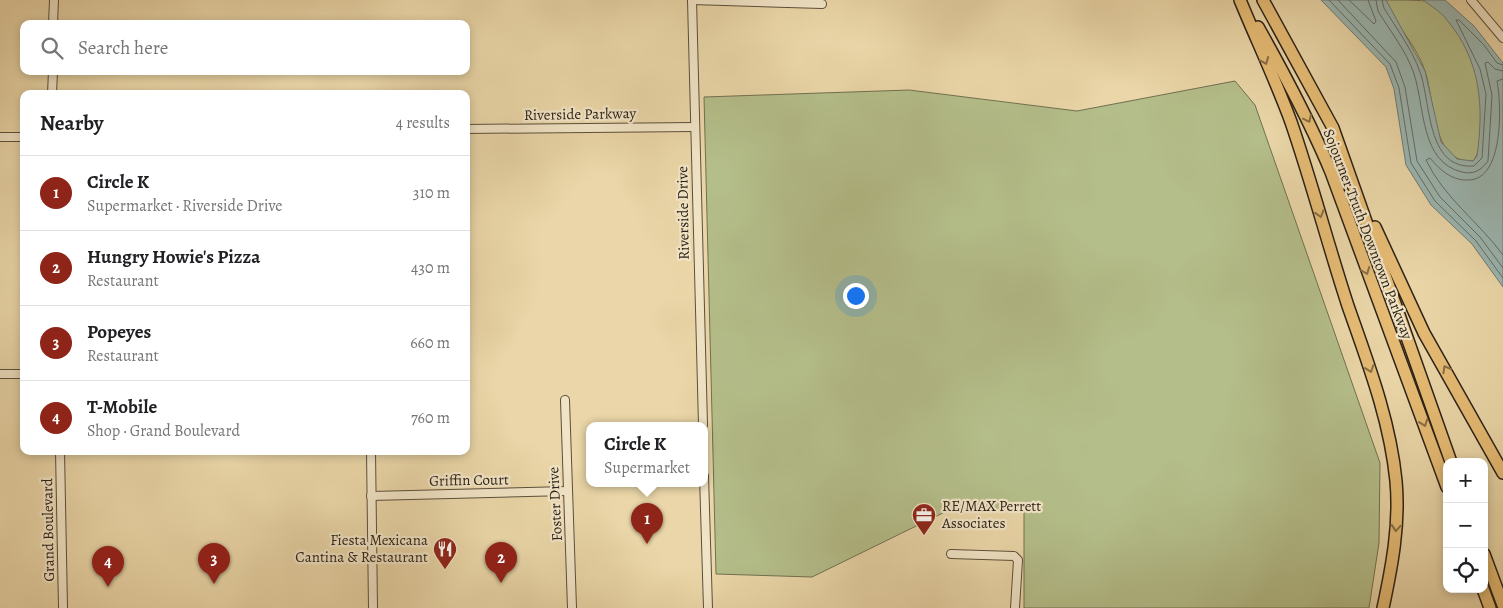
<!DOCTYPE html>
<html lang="en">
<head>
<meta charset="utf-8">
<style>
	body { margin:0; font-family:Alegreya,serif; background:#f6f6f6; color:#202124 }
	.controls { position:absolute; right:15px; bottom:15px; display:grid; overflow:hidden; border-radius:10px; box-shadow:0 2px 8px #0003 }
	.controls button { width:45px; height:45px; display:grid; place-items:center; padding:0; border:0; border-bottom:1px solid #e0e0e0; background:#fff; color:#202124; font:25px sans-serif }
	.you { position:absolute; left:855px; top:295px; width:18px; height:18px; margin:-12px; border:4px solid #fff; border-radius:50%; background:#1a73e8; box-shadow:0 0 0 8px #1a73e833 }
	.badge { display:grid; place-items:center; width:32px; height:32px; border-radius:50%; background:#8f2418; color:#fff; font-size:16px; font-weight:700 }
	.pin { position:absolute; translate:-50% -41px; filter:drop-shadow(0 1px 2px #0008) }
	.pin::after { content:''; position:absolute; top:26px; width:18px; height:15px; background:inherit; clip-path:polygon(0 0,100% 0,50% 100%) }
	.popup { position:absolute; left:586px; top:422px; width:122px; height:65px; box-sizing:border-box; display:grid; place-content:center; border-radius:10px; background:#fff; filter:drop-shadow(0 1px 4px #0005); font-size:16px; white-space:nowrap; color:#757577 }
	.popup b { font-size:19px; color:#202124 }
	.popup::after { content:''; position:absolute; left:50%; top:100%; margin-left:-10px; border:10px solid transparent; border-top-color:#fff }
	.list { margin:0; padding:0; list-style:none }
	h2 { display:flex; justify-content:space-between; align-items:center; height:65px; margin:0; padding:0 20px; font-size:21px }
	h2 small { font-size:16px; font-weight:400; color:#757577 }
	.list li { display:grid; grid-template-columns:32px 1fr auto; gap:15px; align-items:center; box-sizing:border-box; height:75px; padding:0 20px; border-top:1px solid #e0e0e0 }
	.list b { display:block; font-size:19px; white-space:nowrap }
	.list p { margin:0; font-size:16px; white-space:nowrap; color:#757577 }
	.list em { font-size:16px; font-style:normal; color:#757577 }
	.icon { flex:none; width:28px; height:28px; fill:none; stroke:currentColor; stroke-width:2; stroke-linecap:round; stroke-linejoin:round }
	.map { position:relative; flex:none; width:1503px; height:608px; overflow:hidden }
	.search { position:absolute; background:#fff; box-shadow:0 2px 8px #0003; left:20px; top:20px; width:450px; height:55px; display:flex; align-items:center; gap:12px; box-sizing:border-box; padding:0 18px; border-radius:10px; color:#757577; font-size:19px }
	.panel { position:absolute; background:#fff; box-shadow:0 2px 8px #0003; left:20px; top:90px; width:450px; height:365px; border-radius:10px }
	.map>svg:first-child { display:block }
	.green { fill:#b4be8a; stroke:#707050 }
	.water { fill:#9bb7b2; stroke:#6f7b74 }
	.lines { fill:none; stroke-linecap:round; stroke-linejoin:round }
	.shore { stroke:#646c64; stroke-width:1 }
	.minor-casing { stroke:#5c4f3b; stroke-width:10 }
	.highway-casing { stroke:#2c2217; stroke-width:14 }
	.minor { stroke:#f1e4c6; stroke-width:8 }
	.highway { stroke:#e5bb74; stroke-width:11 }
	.oneway { stroke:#886e46 }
	.labels { text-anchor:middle; stroke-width:4.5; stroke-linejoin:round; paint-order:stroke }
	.street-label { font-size:15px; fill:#2c2217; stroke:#f1e4c6 }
	.poi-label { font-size:15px; fill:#2c2217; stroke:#f1e4c6; text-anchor:start }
</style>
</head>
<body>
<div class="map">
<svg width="1503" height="608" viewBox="0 0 1503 608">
	<rect width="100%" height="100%" fill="#ead6a8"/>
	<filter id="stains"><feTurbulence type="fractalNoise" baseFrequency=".004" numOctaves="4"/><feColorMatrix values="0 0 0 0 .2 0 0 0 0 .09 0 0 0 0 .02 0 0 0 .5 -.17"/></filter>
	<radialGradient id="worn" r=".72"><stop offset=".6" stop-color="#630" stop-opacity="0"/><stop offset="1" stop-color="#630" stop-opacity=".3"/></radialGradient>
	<g class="green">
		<path d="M 1386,0 C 1397,0 1416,0 1425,1 C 1456,17 1475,61 1480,94 C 1482,106 1481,120 1480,132 C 1479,142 1480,153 1473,161 C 1431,164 1435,99 1425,71 C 1417,46 1395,25 1386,0 Z"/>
		<polygon points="1235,81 1255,105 1380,463 1379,543 1369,608 1024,608 1024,510 953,508 812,577 716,574 704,97 909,90 1077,111"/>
	</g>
	<path class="water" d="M 1321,0 L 1386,0 L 1425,71 L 1441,142 L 1457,159 L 1473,161 L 1477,156 C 1484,105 1481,61 1447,20 C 1441,12 1431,6 1423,0 L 1445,0 L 1474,26 L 1503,63 L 1503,287 L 1472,244 L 1431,205 L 1406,165 L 1394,89 L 1386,67 Z"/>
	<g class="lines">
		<g class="shore">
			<polyline points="1329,0 1390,64 1399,88 1411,163 1435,201 1476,241 1503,278"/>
			<polyline points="1338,0 1396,62 1405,87 1417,161 1440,197 1480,237 1503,268"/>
			<polyline points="1349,0 1374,24 1376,21 1368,0"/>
			<path d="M 1376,0 L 1378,11 C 1390,31 1407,52 1414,74 C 1425,107 1420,162 1462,172 C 1474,175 1481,170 1488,161 L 1492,95 L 1485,63 L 1488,62 L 1495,69 L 1503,71"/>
			<path d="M 1382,0 L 1384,8 C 1396,28 1412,49 1420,72 C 1431,102 1426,170 1474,166 L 1482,158 L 1486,94 L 1480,69 L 1456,20 L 1459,20 L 1484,45 L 1497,63 L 1503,65"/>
			<path d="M 1503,79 L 1497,81 C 1502,108 1503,179 1469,180 C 1452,181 1440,170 1430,158 L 1426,160 C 1444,198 1479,222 1503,255"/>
		</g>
		<g class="minor-casing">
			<g id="minor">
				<polyline points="692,0 703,425"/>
				<polyline points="692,0 822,4"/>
				<polyline points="1471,0 1503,38"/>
				<polyline points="53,24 54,0"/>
				<polyline points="52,94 53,71"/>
				<polyline points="466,129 695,127"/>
				<polyline points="0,137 24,137"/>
				<polyline points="0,374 24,374"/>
				<polyline points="565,400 572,608"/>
				<polyline points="60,451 63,608"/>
				<polyline points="371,451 373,608"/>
				<polyline points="704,476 708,608"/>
				<polyline points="371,496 567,491"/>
				<polyline points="951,554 1014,556 1018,560 1015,608"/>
			</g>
		</g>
		<g class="highway-casing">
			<g id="highway">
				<path d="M 1240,0 C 1257,41 1276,81 1291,122 C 1312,183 1328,245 1348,306 C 1368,363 1390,420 1396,481 C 1400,524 1392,566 1383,608"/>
				<polyline points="1263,0 1333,128 1451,462"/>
				<path d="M 1258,27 C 1285,75 1310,122 1331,172 L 1447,487"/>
				<polyline points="1375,227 1424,333 1503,473"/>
				<polyline points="1484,554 1503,605"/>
				<polyline points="1483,589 1490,608"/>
			</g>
		</g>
		<use href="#minor" class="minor"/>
		<use href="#highway" class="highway"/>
	</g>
	<defs><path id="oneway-chevron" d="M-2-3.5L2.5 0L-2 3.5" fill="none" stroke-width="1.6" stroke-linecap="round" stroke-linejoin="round" transform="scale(1.25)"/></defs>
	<g class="oneway">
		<use href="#oneway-chevron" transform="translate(1265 61) rotate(68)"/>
		<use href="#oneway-chevron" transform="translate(1308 119) rotate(64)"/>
		<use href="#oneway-chevron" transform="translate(1320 214) rotate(73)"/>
		<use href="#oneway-chevron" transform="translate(1366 271) rotate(69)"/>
		<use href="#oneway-chevron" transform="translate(1370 369) rotate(71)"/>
		<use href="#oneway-chevron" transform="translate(1446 369) rotate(-119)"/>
		<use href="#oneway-chevron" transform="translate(1424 423) rotate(70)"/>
		<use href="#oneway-chevron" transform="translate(1396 528) rotate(95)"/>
	</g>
	<defs>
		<g id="office-pin" transform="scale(1.25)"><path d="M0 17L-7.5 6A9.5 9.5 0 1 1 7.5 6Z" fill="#8f2418" stroke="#f1e4c6"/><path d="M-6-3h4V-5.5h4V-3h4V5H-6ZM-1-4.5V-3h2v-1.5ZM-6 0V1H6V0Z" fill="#fff"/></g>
		<g id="restaurant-pin" transform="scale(1.25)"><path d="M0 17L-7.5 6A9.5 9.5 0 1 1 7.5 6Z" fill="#8f2418" stroke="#f1e4c6"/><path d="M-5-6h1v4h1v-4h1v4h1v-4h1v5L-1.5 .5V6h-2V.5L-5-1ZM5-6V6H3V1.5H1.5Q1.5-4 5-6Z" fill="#fff"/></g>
	</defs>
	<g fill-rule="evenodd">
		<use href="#office-pin" x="924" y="515"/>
		<use href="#restaurant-pin" x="445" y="549"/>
	</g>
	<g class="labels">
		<g class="street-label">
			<text transform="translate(580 114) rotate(-1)" y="5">Riverside Parkway</text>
			<text transform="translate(683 213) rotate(-91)" y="5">Riverside Drive</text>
			<text transform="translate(1368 234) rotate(69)" y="5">Sojourner Truth Downtown Parkway</text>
			<text transform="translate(469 480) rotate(-1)" y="5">Griffin Court</text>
			<text transform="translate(555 504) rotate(-93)" y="5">Foster Drive</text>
			<text transform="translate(48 530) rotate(-91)" y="5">Grand Boulevard</text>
		</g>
		<g class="poi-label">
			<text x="942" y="511">RE/MAX Perrett<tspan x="942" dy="17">Associates</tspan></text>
			<text x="428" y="545" text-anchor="end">Fiesta Mexicana<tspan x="428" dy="17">Cantina &amp; Restaurant</tspan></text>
		</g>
	</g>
	<rect width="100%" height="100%" filter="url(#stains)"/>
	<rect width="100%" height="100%" fill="url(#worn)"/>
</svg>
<div class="controls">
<button>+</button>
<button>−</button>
<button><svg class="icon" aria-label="locate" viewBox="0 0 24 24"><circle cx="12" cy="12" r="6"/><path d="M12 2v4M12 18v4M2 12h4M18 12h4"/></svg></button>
</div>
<div class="you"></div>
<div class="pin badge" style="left:647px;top:544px">1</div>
<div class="popup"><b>Circle K</b>Supermarket</div>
<div class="pin badge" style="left:501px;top:583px">2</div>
<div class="pin badge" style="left:214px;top:584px">3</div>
<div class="pin badge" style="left:108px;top:587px">4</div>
<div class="search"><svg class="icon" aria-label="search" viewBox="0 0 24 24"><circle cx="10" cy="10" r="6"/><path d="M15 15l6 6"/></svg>Search here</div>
<section class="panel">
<h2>Nearby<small>4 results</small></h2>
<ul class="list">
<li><span class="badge">1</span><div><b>Circle K</b><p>Supermarket · Riverside Drive</p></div><em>310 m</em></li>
<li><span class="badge">2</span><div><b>Hungry Howie's Pizza</b><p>Restaurant</p></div><em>430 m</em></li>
<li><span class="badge">3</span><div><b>Popeyes</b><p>Restaurant</p></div><em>660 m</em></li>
<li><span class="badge">4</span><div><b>T-Mobile</b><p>Shop · Grand Boulevard</p></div><em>760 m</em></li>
</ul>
</section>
</div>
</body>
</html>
